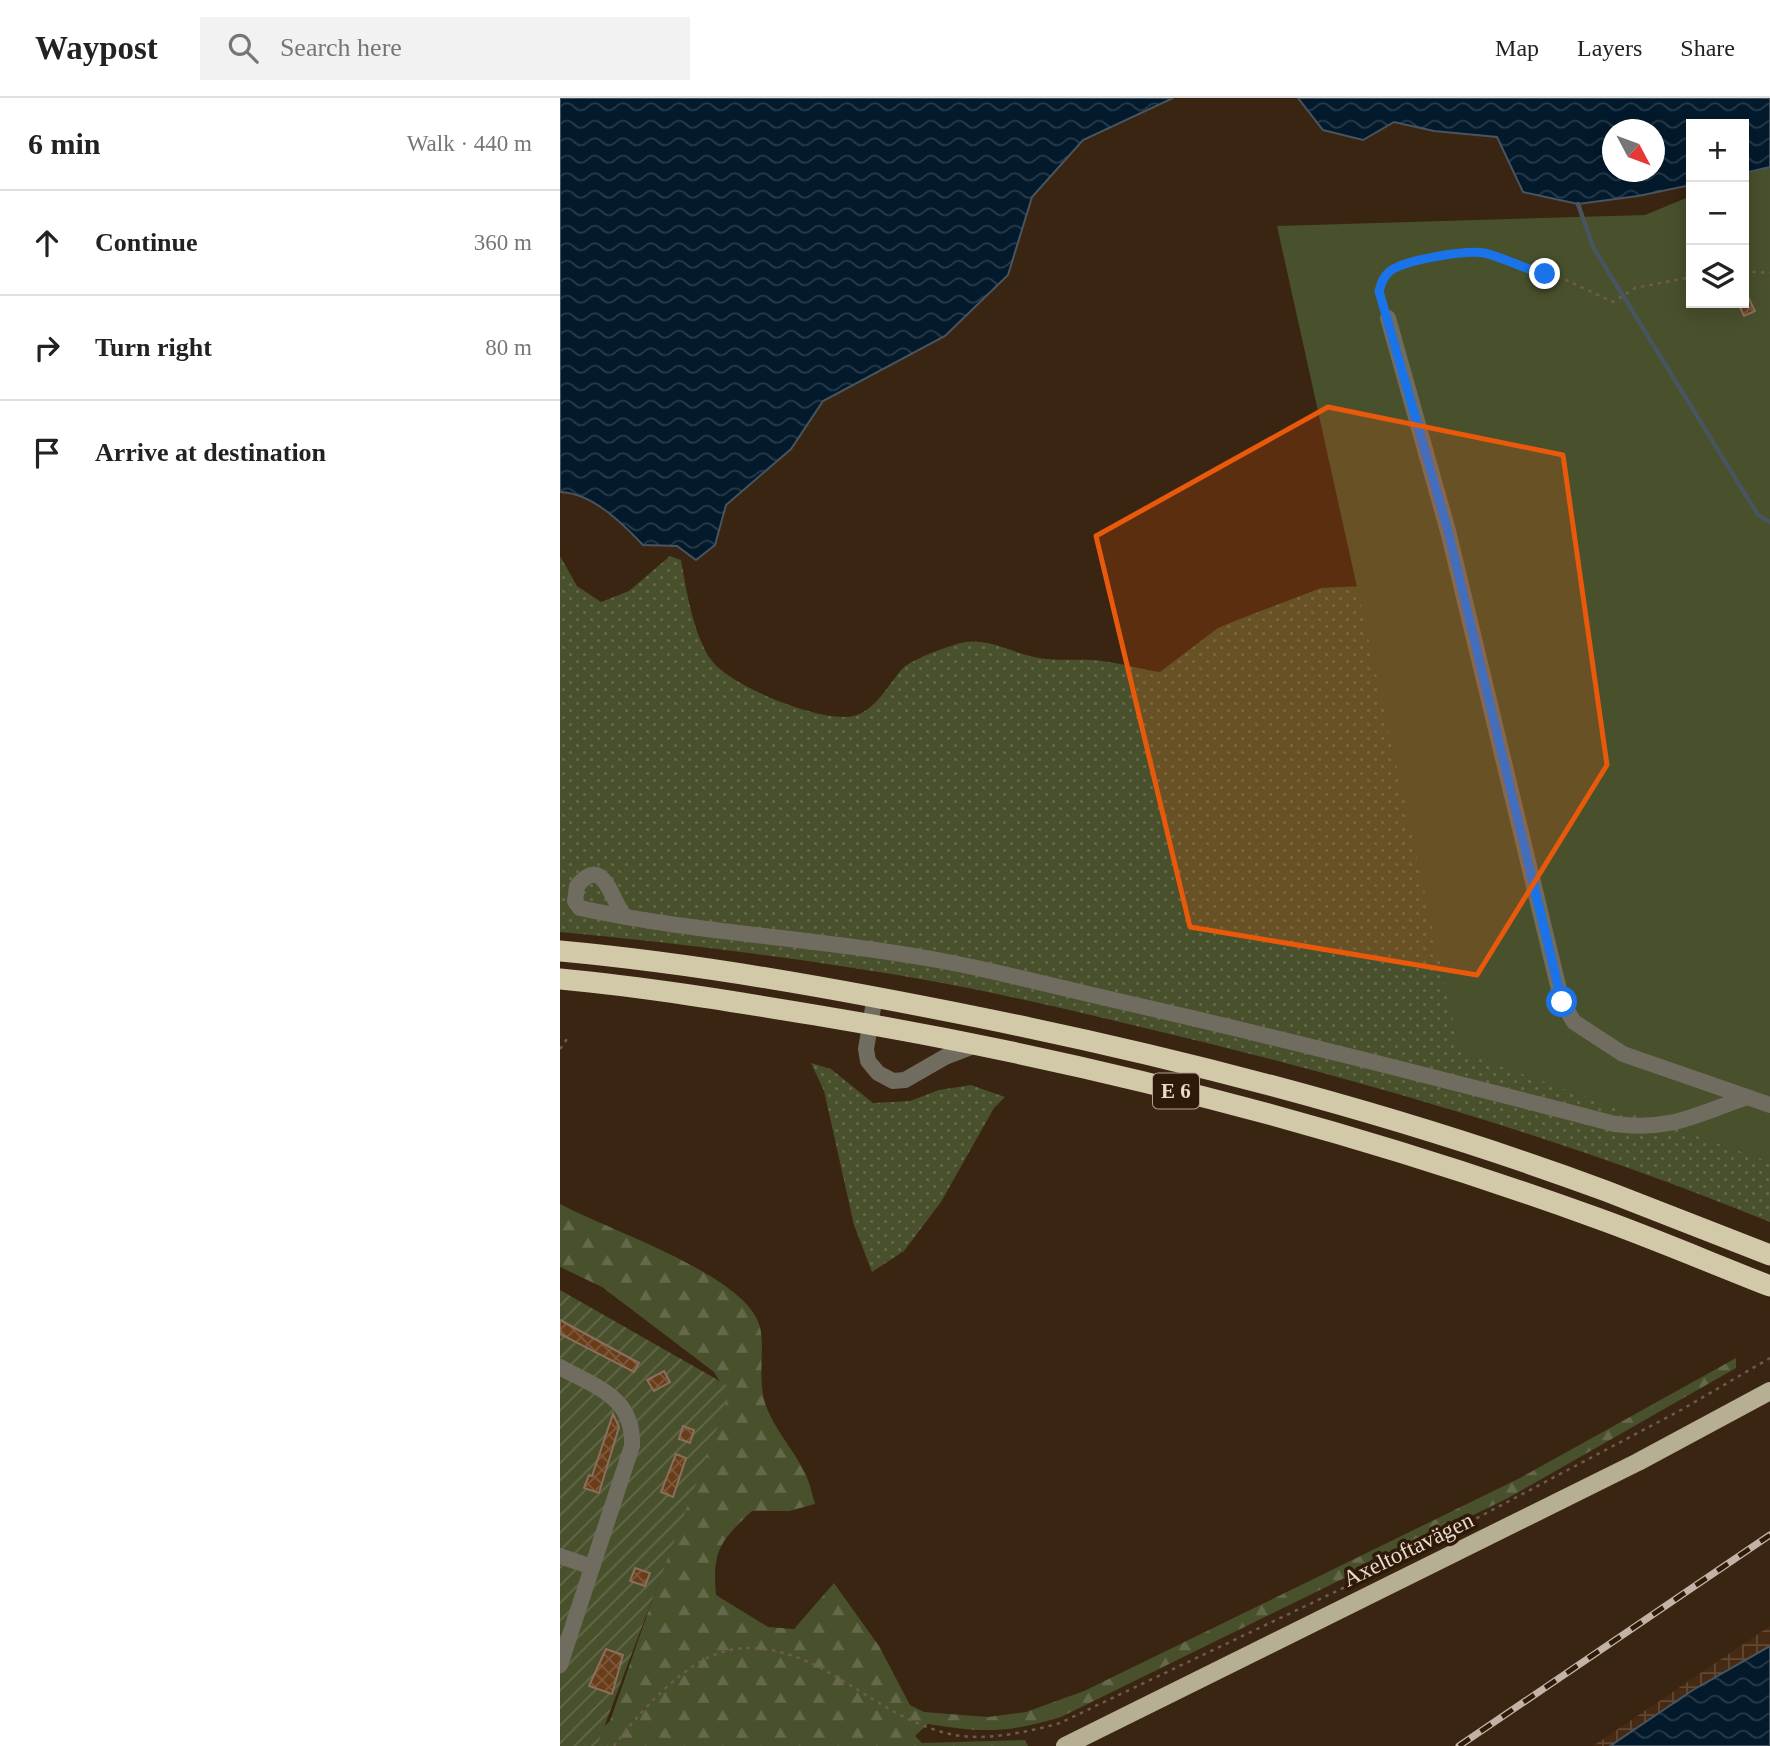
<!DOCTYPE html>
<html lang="en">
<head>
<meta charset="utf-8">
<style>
	body { margin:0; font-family:Georgia,serif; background:#f2f2f2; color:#222 }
	.controls { position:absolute; right:21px; top:21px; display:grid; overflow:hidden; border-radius:0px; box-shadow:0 4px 18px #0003 }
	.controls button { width:63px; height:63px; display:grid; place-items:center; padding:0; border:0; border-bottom:2px solid #e0e0e0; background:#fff; color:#222; font:35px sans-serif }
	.compass { position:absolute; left:1042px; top:21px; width:63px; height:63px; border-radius:50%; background:#fff; box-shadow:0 4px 18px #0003; rotate:131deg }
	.stop { position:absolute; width:21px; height:21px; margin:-16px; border:5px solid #1a73e8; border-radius:50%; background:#fff }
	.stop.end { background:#1a73e8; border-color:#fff; box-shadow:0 2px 7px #0008 }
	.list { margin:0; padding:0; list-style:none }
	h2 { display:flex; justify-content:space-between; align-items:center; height:91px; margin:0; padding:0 28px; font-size:30px }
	h2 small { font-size:23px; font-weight:400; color:#767676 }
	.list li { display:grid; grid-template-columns:46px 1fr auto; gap:21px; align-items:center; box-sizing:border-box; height:105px; padding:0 28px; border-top:2px solid #e0e0e0 }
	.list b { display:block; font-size:26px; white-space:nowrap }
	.list em { font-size:23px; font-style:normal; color:#767676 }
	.icon { flex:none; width:38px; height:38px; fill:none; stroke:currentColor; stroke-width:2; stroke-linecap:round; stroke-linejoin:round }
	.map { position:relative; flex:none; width:1210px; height:1648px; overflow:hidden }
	header { display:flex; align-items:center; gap:42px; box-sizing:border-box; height:98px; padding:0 35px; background:#fff; border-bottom:2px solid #e0e0e0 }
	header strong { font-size:33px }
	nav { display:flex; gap:38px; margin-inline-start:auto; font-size:24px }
	.search { width:490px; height:63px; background:#f2f2f2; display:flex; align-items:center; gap:18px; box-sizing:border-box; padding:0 24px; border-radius:0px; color:#767676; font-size:26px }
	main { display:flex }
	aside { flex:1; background:#fff }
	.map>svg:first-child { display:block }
	.industrial { fill:url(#industrial-grid) }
	.grass { fill:url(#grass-dots) }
	.forest { fill:url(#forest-firs) }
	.garden { fill:url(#garden-furrows) }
	.pitch { fill:#49502c }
	.water { fill:url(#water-waves); stroke:#48545e; stroke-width:2; fill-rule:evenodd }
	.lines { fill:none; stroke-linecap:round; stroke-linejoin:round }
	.stream { stroke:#48545e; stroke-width:4.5 }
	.building { fill:url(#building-cross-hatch); stroke:#8a6f5c; stroke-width:2 }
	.path { stroke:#6f5b4b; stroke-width:2.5; stroke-dasharray:3.5 5; stroke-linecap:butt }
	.minor { stroke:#706c5f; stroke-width:16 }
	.major { stroke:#b6af94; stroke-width:18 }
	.highway { stroke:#d2c9a9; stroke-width:21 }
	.rail-casing { stroke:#c3b3a6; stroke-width:7 }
	.rail { stroke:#2f1a08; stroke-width:4.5; stroke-dasharray:13; stroke-linecap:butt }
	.route { stroke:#1a73e8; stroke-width:9 }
	.marked { fill:#e8590c; fill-opacity:0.2; stroke:#e8590c; stroke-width:5; stroke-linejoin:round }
	.labels { text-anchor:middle; stroke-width:7; stroke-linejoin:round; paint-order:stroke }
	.shield { fill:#2f1a08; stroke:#b0a093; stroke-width:2 }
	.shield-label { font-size:21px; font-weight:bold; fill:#e8dacf }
	.street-label { font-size:23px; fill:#e8dacf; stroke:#2f1a08 }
</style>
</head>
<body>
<header>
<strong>Waypost</strong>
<div class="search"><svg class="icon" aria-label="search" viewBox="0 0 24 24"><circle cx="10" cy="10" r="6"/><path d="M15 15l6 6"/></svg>Search here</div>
<nav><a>Map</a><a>Layers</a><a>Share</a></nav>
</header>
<main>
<aside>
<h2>6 min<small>Walk · 440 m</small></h2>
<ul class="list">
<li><svg class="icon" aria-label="ahead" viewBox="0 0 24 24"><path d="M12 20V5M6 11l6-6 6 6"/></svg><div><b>Continue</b></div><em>360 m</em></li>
<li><svg class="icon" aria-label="right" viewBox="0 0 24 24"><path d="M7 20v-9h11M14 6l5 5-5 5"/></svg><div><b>Turn right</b></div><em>80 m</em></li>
<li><svg class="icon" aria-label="arrive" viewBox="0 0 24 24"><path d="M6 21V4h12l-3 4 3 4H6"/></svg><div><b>Arrive at destination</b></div></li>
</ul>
</aside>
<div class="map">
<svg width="1210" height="1648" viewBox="0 0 1210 1648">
	<defs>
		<pattern id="industrial-grid" width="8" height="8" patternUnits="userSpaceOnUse" patternTransform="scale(1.75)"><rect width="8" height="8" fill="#462a13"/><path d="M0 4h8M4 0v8" fill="none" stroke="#614834"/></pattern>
		<pattern id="grass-dots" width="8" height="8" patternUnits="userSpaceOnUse" patternTransform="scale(1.75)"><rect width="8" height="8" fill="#49502c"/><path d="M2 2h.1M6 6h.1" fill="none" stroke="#63694a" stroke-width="1.8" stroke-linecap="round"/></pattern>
		<pattern id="forest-firs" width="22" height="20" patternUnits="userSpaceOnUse" patternTransform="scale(1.75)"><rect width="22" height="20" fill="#49502c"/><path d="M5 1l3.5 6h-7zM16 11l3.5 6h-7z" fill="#63694a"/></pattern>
		<pattern id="garden-furrows" width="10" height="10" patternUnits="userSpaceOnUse" patternTransform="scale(1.75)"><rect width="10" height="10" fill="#49502c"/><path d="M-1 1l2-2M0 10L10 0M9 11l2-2" fill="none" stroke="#63694a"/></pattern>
		<pattern id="water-waves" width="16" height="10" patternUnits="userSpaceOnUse" patternTransform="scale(1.75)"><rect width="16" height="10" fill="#031a2d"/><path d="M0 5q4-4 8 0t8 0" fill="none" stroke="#283b4a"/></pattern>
		<pattern id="building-cross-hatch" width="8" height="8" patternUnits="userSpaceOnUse" patternTransform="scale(1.75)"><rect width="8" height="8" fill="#693d1a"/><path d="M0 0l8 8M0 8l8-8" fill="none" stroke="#7e583a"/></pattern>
	</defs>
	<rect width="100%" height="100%" fill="#3a2412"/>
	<polygon class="industrial" points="1210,1528 1210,1648 1033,1648"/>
	<g class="grass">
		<path d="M 0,458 L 17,488 L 41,504 L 69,493 L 110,458 L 121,462 C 126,491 134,540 152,563 C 172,589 262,625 293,618 C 315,614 329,585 343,570 C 352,561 393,546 406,544 C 431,541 455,556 479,560 C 497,563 514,561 532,562 C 554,563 578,571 600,574 L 658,530 L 680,521 L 761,490 L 803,488 L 1210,1015 L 1210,1124 C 1023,1048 838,992 643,944 C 527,916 411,887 293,870 C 196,855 98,843 0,834 Z"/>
		<polygon points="251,965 271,971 313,1005 350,1003 379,992 411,987 445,999 434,1010 381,1104 344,1153 312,1174 294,1127 264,993"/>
	</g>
	<path class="forest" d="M 0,1106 C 46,1131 183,1176 199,1226 C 206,1245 197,1279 205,1305 C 213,1330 234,1352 245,1375 C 250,1385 252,1396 255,1406 L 229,1413 L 192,1413 C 160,1443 152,1453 156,1497 L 208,1529 L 234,1531 L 274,1485 L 319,1548 L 350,1607 L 364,1614 L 428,1619 L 466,1614 L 524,1593 L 960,1380 L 1176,1260 L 1176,1270 L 948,1400 L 501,1619 C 448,1635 423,1635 368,1626 L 355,1638 L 362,1645 L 465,1642 L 468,1648 L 9,1648 L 27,1643 L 50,1623 L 116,1434 L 162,1287 L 154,1274 L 42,1189 L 0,1169 Z"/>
	<polygon class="garden" points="0,1192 172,1290 37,1648 0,1648"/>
	<polygon class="pitch" points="1210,66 1210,1064 900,954 717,128 1085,117 1131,98 1131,205 1184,205 1184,76"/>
	<g class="water">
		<path d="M 0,0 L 613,0 L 523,42 L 472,99 L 448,177 L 385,238 L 263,303 L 231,351 L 166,407 L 155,447 L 136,462 L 117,448 L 83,447 C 61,424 32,395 0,394 Z"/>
		<path d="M 738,0 L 1210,0 L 1210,69 L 1184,75 L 1184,26 L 1131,26 L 1131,87 L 1078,98 L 1018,106 L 963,94 L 937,39 L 874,33 L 834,24 L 803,42 L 763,32 ZM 1052,32 L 1094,32 L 1094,74 L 1052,74 Z"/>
		<polygon points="1210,1548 1210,1648 1050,1648 1133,1592"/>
	</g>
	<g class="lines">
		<polyline class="stream" points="1018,106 1033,149 1198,417 1210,424"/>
	</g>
	<g class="building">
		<polygon points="1188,199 1195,213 1184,218 1178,205 1184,205"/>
		<polygon points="0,1222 79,1265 74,1274 0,1236"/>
		<polygon points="104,1273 110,1284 94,1293 87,1282"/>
		<polygon points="53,1316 59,1329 39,1395 24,1390 29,1377 32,1378"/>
		<polygon points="123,1328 134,1332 130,1345 119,1341"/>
		<polygon points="116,1356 126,1360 113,1399 101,1394"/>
		<polygon points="75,1470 90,1475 85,1488 70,1483"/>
		<polygon points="46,1551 63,1557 52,1596 29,1588"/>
	</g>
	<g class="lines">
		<g class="path">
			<polyline points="1184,173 1210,175"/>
			<polyline points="822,208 819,193 830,172 844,166 905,155 924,155 960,171 1006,182 1053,204 1075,190 1131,179"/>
			<polyline points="0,951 9,938"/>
			<path d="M 54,1648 C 79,1615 124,1563 166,1553 C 199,1544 239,1557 268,1574 C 307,1596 345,1626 390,1636 C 423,1644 468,1634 500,1625 L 800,1482 L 1121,1312 L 1210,1260"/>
		</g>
		<g class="minor">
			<polyline points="828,220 888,433 1002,904 1014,924 1063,956 1210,1007"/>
			<path d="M 64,817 C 51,803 44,755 17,788 L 15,803 L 20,810 C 139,836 263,840 383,863 C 440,874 497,889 554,902 C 722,940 888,983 1055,1026 C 1111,1033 1134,1017 1185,1000"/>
			<polyline points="315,898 306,951 308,963 318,975 333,983 345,982 385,959 416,947"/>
			<path d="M 0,1269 C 37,1290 74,1299 72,1348 L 0,1567"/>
			<polyline points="0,1458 32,1469"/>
		</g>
		<polyline class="major" points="505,1648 1078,1364 1210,1293"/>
		<g class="highway">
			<path d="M 0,853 C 142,866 283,892 422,920 C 633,963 844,1018 1046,1093 C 1101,1114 1155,1136 1210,1157"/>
			<path d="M 0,881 C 85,889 171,903 255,917 C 520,961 782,1028 1034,1119 C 1093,1140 1151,1165 1210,1188"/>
		</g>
		<g class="rail-casing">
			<polyline id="rail" points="899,1648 1210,1437"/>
		</g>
		<use href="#rail" class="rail"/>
	</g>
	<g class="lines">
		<path class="route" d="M 985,176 C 964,171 943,159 924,155 C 906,152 842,162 829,174 C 823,179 821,186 819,193 L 888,433 L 1002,904"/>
	</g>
	<path class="marked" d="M 768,309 L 1003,357 L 1047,667 L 917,877 L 630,829 L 536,438 Z"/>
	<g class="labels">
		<rect class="shield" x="593" y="975.5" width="46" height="35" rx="5"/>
		<g class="shield-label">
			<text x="616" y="1000">E 6</text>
		</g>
		<g class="street-label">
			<text transform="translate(848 1451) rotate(-26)" y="8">Axeltoftavägen</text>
		</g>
	</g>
</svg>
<div class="controls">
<button>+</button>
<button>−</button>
<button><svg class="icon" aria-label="layers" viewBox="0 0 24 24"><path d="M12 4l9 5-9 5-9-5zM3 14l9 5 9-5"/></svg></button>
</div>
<svg class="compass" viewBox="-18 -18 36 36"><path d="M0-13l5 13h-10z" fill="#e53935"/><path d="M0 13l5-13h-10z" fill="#767676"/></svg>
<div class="stop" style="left:1002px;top:904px"></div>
<div class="stop end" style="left:985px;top:176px"></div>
</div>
</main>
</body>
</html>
